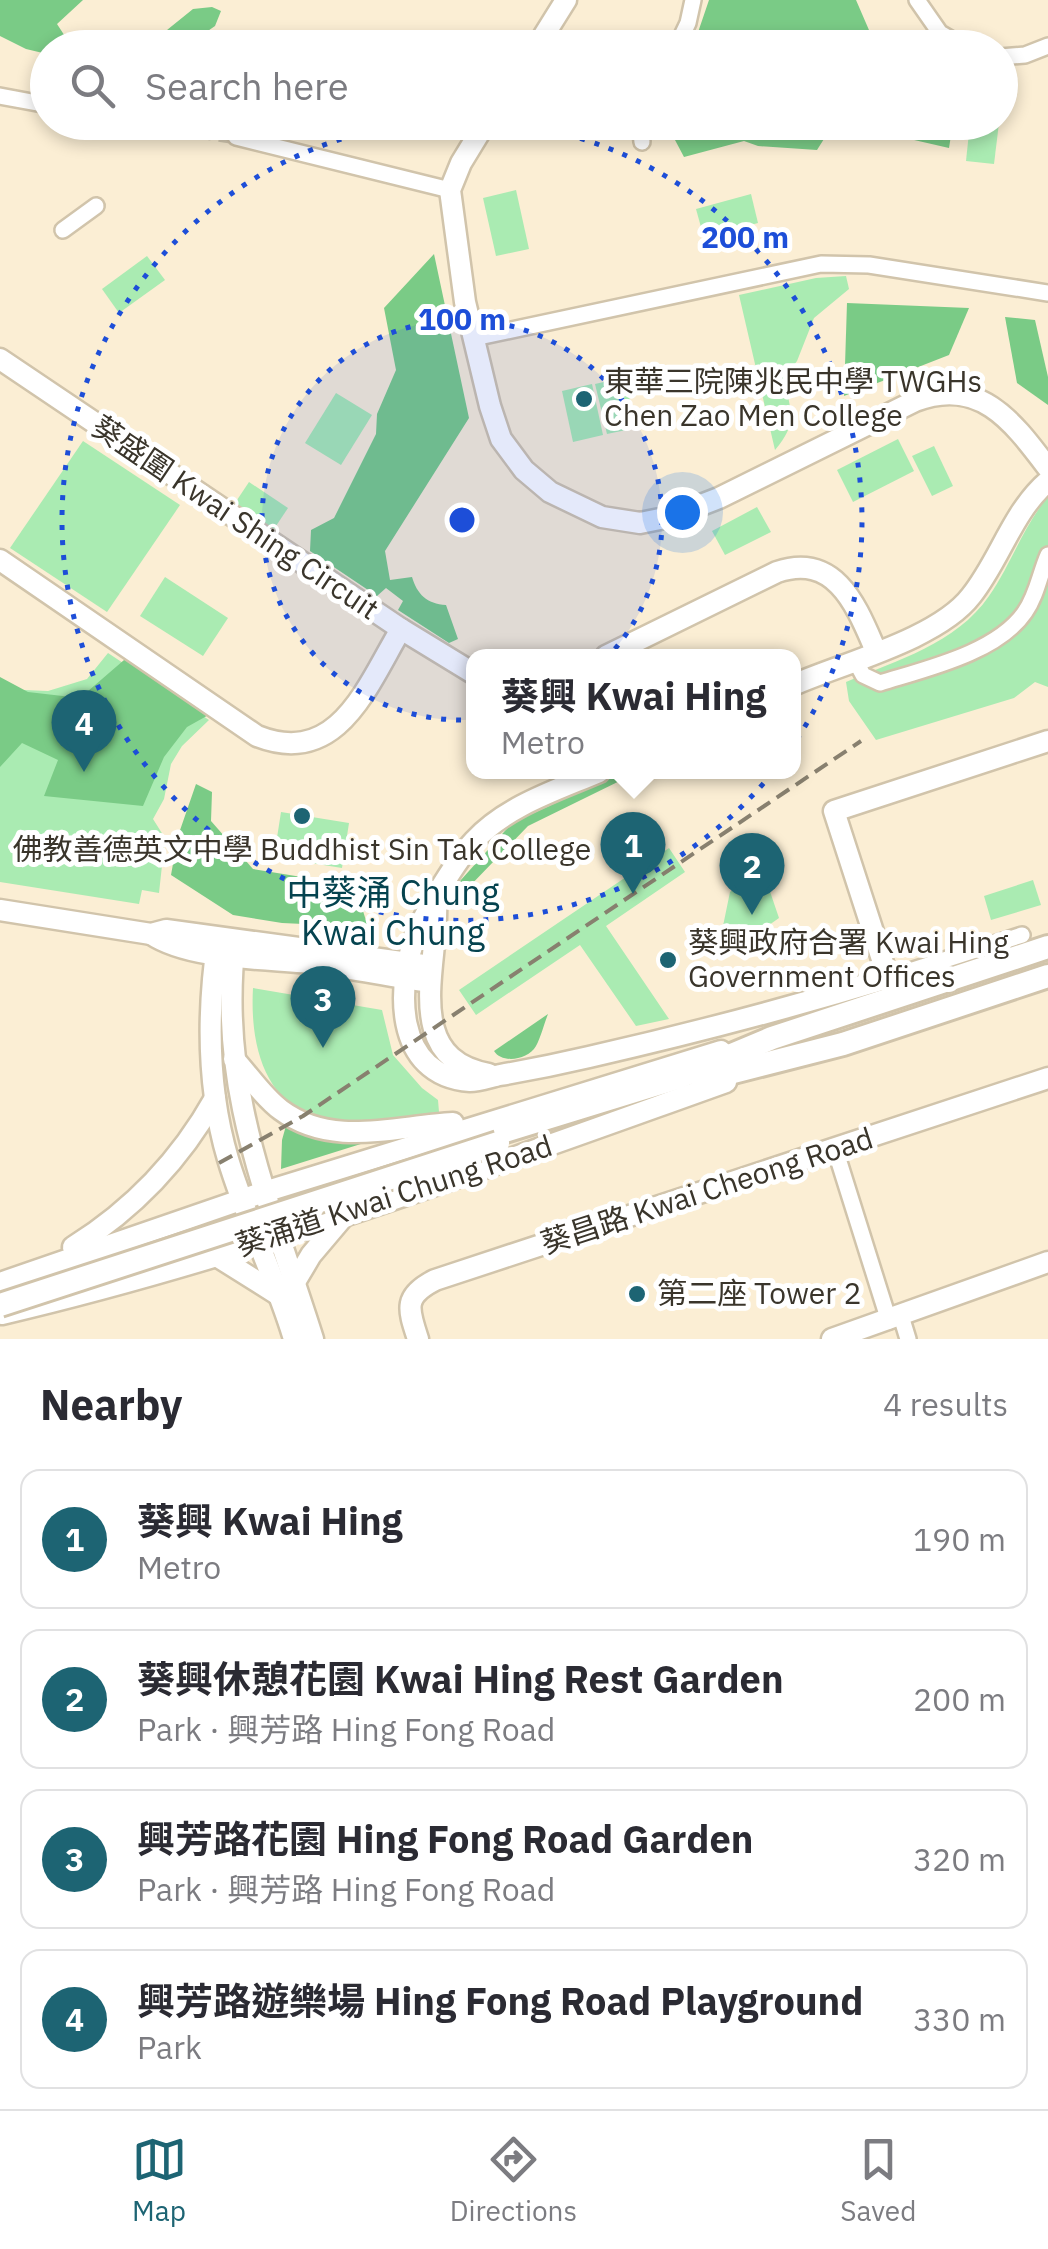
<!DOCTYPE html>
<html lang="en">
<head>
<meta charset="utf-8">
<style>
	body { margin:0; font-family:"IBM Plex Sans","Noto Sans TC",sans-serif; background:#f7f7f7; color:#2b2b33 }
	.you { position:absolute; left:682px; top:512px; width:35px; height:35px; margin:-25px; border:8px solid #fff; border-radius:50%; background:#1a73e8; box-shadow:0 0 0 15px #1a73e833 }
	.badge { display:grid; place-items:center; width:65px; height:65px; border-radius:50%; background:#1d6473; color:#fff; font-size:32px; font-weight:700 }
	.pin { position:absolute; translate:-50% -82px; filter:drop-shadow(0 2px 5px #0008) }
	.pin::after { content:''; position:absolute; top:52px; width:35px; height:30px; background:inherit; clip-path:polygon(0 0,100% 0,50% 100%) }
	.popup { position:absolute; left:466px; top:649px; width:335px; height:130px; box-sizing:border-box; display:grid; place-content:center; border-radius:20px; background:#fff; filter:drop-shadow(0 2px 8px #0005); font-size:32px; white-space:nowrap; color:#7c7c81 }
	.popup b { font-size:38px; color:#2b2b33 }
	.popup::after { content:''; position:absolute; left:50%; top:100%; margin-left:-20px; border:20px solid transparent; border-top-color:#fff }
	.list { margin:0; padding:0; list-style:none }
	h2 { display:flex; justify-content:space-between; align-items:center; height:130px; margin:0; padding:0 40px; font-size:42px }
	h2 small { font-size:32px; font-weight:400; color:#7c7c81 }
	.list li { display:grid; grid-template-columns:65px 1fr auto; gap:30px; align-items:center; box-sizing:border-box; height:140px; margin:0 20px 20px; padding:0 20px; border:2px solid #e1e1e2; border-radius:20px }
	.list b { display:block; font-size:38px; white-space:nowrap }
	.list p { margin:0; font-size:32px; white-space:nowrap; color:#7c7c81 }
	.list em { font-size:32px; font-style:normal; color:#7c7c81 }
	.icon { flex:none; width:55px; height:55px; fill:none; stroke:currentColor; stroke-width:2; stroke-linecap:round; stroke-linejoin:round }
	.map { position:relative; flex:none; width:1048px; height:1339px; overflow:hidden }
	.search { position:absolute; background:#fff; box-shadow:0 5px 15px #0003; left:30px; right:30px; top:30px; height:110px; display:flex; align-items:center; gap:25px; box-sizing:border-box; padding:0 35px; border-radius:55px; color:#7c7c81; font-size:38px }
	.sheet { height:770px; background:#fff }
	nav { display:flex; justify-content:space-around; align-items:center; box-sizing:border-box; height:140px; border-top:2px solid #e1e1e2; background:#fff; font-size:28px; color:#7c7c81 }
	nav a { display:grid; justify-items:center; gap:5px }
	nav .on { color:#1d6473 }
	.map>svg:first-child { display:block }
	.green { fill:#aaebb2 }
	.forest { fill:#7acb86 }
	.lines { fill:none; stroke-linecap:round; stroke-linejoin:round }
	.street-tunnel { stroke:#d4c9b2; stroke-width:15; stroke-dasharray:15 8; stroke-linecap:butt }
	.street-casing { stroke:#d1c4ab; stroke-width:20 }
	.secondary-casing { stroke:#d1c4ab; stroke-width:25 }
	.primary-casing { stroke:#d1c4ab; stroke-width:28 }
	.street { stroke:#fff; stroke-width:15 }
	.secondary { stroke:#fff; stroke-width:20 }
	.primary { stroke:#fff; stroke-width:22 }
	.rail { stroke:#88806f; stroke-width:4; stroke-dasharray:15 8; stroke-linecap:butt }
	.primary-bridge-casing { stroke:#d1c4ab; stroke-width:28; stroke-linecap:butt }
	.primary-bridge { stroke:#fff; stroke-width:22 }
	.ring { fill:none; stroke:#1d4ed8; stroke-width:5; stroke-dasharray:5 10 }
	.poi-dot { fill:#1d6473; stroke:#fff; stroke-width:4 }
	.labels { text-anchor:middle; stroke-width:10; stroke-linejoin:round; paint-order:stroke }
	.poi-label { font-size:30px; fill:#3a352b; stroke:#fff; text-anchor:start }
	.street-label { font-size:30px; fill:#3a352b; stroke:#fff }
	.quarter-label { font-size:35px; fill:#05434f; stroke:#fff }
	.centre { fill:#1d4ed8; stroke:#fff; stroke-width:5 }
	.ring-label { font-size:30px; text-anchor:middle; font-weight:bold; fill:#1d4ed8; stroke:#fff; stroke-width:10; stroke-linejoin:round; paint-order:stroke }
</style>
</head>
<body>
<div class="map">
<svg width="1048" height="1339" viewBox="0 0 1048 1339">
	<rect width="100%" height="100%" fill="#fbeed4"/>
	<g class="green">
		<polygon points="970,123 999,123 994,164 966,161"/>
		<polygon points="516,190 529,249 496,256 483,198"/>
		<polygon points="751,194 758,223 704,238 696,209"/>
		<polygon points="147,256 165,280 119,313 102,289"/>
		<path d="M 846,276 L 849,289 L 814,318 L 797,361 L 784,379 C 791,412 798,423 775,450 L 739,295 L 816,278 Z"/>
		<polygon points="625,377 636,428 607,434 595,384"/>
		<polygon points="592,384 603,435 573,442 562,391"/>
		<polygon points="336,393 372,415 341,465 305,443"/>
		<polygon points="898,439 914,471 853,502 837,470"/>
		<polygon points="83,441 180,505 107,612 10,548"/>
		<polygon points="934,446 953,486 932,496 912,456"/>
		<polygon points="249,482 288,508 274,529 235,503"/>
		<path d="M 1048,497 L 1048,687 L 1035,682 L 1014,698 L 876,740 L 849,701 L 846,682 C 897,660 956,644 989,596 C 1011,565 1023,526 1048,497 Z"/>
		<polygon points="757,507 771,532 725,555 712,531"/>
		<polygon points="165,577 228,618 203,656 140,616"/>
		<polygon points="108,653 209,720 182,746 171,764 164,799 153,819 165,838 159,893 142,890 139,904 0,882 0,689 48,691 87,679"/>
		<polygon points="281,812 349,823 342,868 274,857"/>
		<polygon points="669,848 685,872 606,926 669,1019 636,1026 580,945 476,1015 459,990"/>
		<polygon points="753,871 763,871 779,918 725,956 730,928 723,926 730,892"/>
		<polygon points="1033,880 1041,905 991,920 984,896"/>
		<path d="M 253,988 L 382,1010 L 393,1055 L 422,1088 L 438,1100 L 439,1112 C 406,1116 355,1128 323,1120 C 262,1104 250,1041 253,988 Z"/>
	</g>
	<g class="forest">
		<polygon points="0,0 83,0 57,24 72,47 48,48 47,54 26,49 0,36"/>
		<polygon points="709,0 856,0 872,37 881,47 693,47"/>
		<polygon points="212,7 221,11 215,26 202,35 201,47 157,47 166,41 167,30 193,9"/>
		<polygon points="666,123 834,123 817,150 758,146 744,141 684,157"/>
		<polygon points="840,123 953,123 949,148"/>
		<path d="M 434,254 L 469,418 L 385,551 L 390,580 L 412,577 C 417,594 427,604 446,605 L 458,639 L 449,643 L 398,610 L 403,601 L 386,588 L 377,596 L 310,551 L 311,530 L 334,518 L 376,434 L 377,414 L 396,370 L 384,308 Z"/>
		<polygon points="847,303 969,308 949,355 844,396"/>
		<polygon points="1005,317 1035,320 1048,377 1048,405 1017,383"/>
		<polygon points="131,654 230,703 187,727 164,757 143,806 44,796 58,760 22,743 0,767 0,677 28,692 80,698"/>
		<polygon points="623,772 638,772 528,826 466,890 460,881 512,823"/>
		<polygon points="196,784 212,792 211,821 253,869 351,885 368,908 363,911 368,927 282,923 233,915 171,875 178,836"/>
		<path d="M 548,1014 C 544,1024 541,1037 536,1046 C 528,1060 502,1064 494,1051 Z"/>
		<path d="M 287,1122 C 313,1137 332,1141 362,1140 L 364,1143 L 281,1169 L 282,1140 Z"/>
	</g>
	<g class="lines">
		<polyline class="street-tunnel" points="174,127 236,137"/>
		<g class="street-casing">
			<g id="street">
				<polyline points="917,0 940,33 966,48"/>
				<polyline points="676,48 688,23 693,0"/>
				<polyline points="1000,57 1025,55 1048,46"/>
				<polyline points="0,96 48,105"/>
				<polyline points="143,122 174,127"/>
				<polyline points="640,122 642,142"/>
				<polyline points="236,137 450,190"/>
				<polyline points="63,230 96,206"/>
				<polyline points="474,338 821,264 869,265 1048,293"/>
				<path d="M 855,660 L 863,675 L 880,683 C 925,669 997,653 1025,612 C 1037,595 1040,573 1048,555"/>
				<polyline points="888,978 1022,935"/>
				<polyline points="835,1149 889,1321"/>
				<polyline points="901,1316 908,1339"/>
			</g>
		</g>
		<g class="secondary-casing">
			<g id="secondary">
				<polyline points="536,48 566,0"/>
				<path d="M 486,122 L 461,163 L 450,190 L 465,302 L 490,406 L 501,439 L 524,470 L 550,492 L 602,517 L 640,523 L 670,517 L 719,498 L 915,401 C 980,376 1013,422 1048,468"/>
				<polyline points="0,359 401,629 473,673"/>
				<path d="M 0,560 L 257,736 C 338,768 367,686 401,629"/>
				<path d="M 606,656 L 777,572 C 837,552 857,608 876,651"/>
				<path d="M 793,685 C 843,663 938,639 971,596 C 1000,560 1012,512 1048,481"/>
				<path d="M 599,772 C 557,790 506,806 474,841 C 457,859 428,907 418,930 C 395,984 393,1076 470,1081 C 480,1081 490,1077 500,1075 C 529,1070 559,1064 589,1057 C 690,1034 789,1008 888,978 L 834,811 L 1048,741"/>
				<path d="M 436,902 C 440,961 399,1058 489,1074"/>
				<polyline points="0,910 151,934 166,930 431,966"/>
				<path d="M 151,934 C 191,961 271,958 320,964 C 357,969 392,977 429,982"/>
				<path d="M 218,938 C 207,1011 207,1088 228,1159 C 246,1220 276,1278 294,1339"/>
				<path d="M 235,941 C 217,1089 270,1202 313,1339"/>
				<path d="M 234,1059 C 249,1075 263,1097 281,1110 C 332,1148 395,1126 453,1123"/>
				<path d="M 73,1247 C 132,1210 181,1159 215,1098"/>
				<polyline points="215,1255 277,1294"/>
				<polyline points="295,1282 311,1255 344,1216"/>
				<polyline points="0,1283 264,1192 721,1051"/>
				<path d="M 2,1314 C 249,1256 488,1167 726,1082"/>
				<path d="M 418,1339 C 408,1309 403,1296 435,1280 L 1048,1078"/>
				<polyline points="832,1339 1048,1262"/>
			</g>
		</g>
		<g class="primary-casing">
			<g id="primary">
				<polyline points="702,1080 843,1044 1048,976"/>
				<polyline points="495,1134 677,1078 772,1038 1048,947"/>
			</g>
		</g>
		<use href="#street" class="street"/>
		<use href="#secondary" class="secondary"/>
		<use href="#primary" class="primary"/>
		<polyline class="rail" points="219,1163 303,1116 861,741"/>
		<g class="primary-bridge-casing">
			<polyline id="primary-bridge" points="0,1305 498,1143"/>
		</g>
		<use href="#primary-bridge" class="primary-bridge"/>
	</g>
	<circle cx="462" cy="520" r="200" fill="#1d4ed8" fill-opacity=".12"/>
	<g class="ring">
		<circle cx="462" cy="520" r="200"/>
		<path d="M507 123A400 400 0 1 1 417 123"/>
	</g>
	<g class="poi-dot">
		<circle cx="584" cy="399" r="10"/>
		<circle cx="302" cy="816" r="10"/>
		<circle cx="668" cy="960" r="10"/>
		<circle cx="637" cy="1294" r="10"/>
	</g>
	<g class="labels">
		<g class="poi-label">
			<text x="604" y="392">東華三院陳兆民中學 TWGHs<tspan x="604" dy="34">Chen Zao Men College</tspan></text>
			<text x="302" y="860" text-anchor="middle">佛教善德英文中學 Buddhist Sin Tak College</text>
			<text x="688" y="953">葵興政府合署 Kwai Hing<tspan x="688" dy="34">Government Offices</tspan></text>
			<text x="657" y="1304">第二座 Tower 2</text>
		</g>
		<g class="street-label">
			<text transform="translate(235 518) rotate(34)" y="10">葵盛圍 Kwai Shing Circuit</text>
			<text transform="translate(707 1191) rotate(-18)" y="10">葵昌路 Kwai Cheong Road</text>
			<text transform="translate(394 1196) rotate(-18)" y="10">葵涌道 Kwai Chung Road</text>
		</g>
		<g class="quarter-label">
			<text x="393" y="905">中葵涌 Chung<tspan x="393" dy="40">Kwai Chung</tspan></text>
		</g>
	</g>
	<circle cx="462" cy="520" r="15" class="centre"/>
	<g class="ring-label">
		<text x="745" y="248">200 m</text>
		<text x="462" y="330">100 m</text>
	</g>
</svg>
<div class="you"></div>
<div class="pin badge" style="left:633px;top:894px">1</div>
<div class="popup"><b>葵興 Kwai Hing</b>Metro</div>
<div class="pin badge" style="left:752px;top:915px">2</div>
<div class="pin badge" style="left:323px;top:1048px">3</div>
<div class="pin badge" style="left:84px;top:772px">4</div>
<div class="search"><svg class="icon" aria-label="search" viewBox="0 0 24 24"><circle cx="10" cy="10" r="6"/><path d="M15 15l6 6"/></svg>Search here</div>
</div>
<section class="sheet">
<h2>Nearby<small>4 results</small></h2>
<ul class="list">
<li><span class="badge">1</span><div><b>葵興 Kwai Hing</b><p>Metro</p></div><em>190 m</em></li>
<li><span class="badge">2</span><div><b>葵興休憩花園 Kwai Hing Rest Garden</b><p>Park · 興芳路 Hing Fong Road</p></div><em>200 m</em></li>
<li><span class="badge">3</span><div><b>興芳路花園 Hing Fong Road Garden</b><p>Park · 興芳路 Hing Fong Road</p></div><em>320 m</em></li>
<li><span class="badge">4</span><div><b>興芳路遊樂場 Hing Fong Road Playground</b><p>Park</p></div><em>330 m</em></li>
</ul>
</section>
<nav>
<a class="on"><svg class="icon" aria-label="map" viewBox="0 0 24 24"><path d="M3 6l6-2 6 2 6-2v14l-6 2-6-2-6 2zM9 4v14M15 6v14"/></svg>Map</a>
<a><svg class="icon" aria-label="directions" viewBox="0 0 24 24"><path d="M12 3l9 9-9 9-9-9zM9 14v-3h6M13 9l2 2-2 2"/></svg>Directions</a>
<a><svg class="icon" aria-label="saved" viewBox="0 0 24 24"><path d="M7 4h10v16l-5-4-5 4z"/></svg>Saved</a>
</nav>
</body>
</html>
